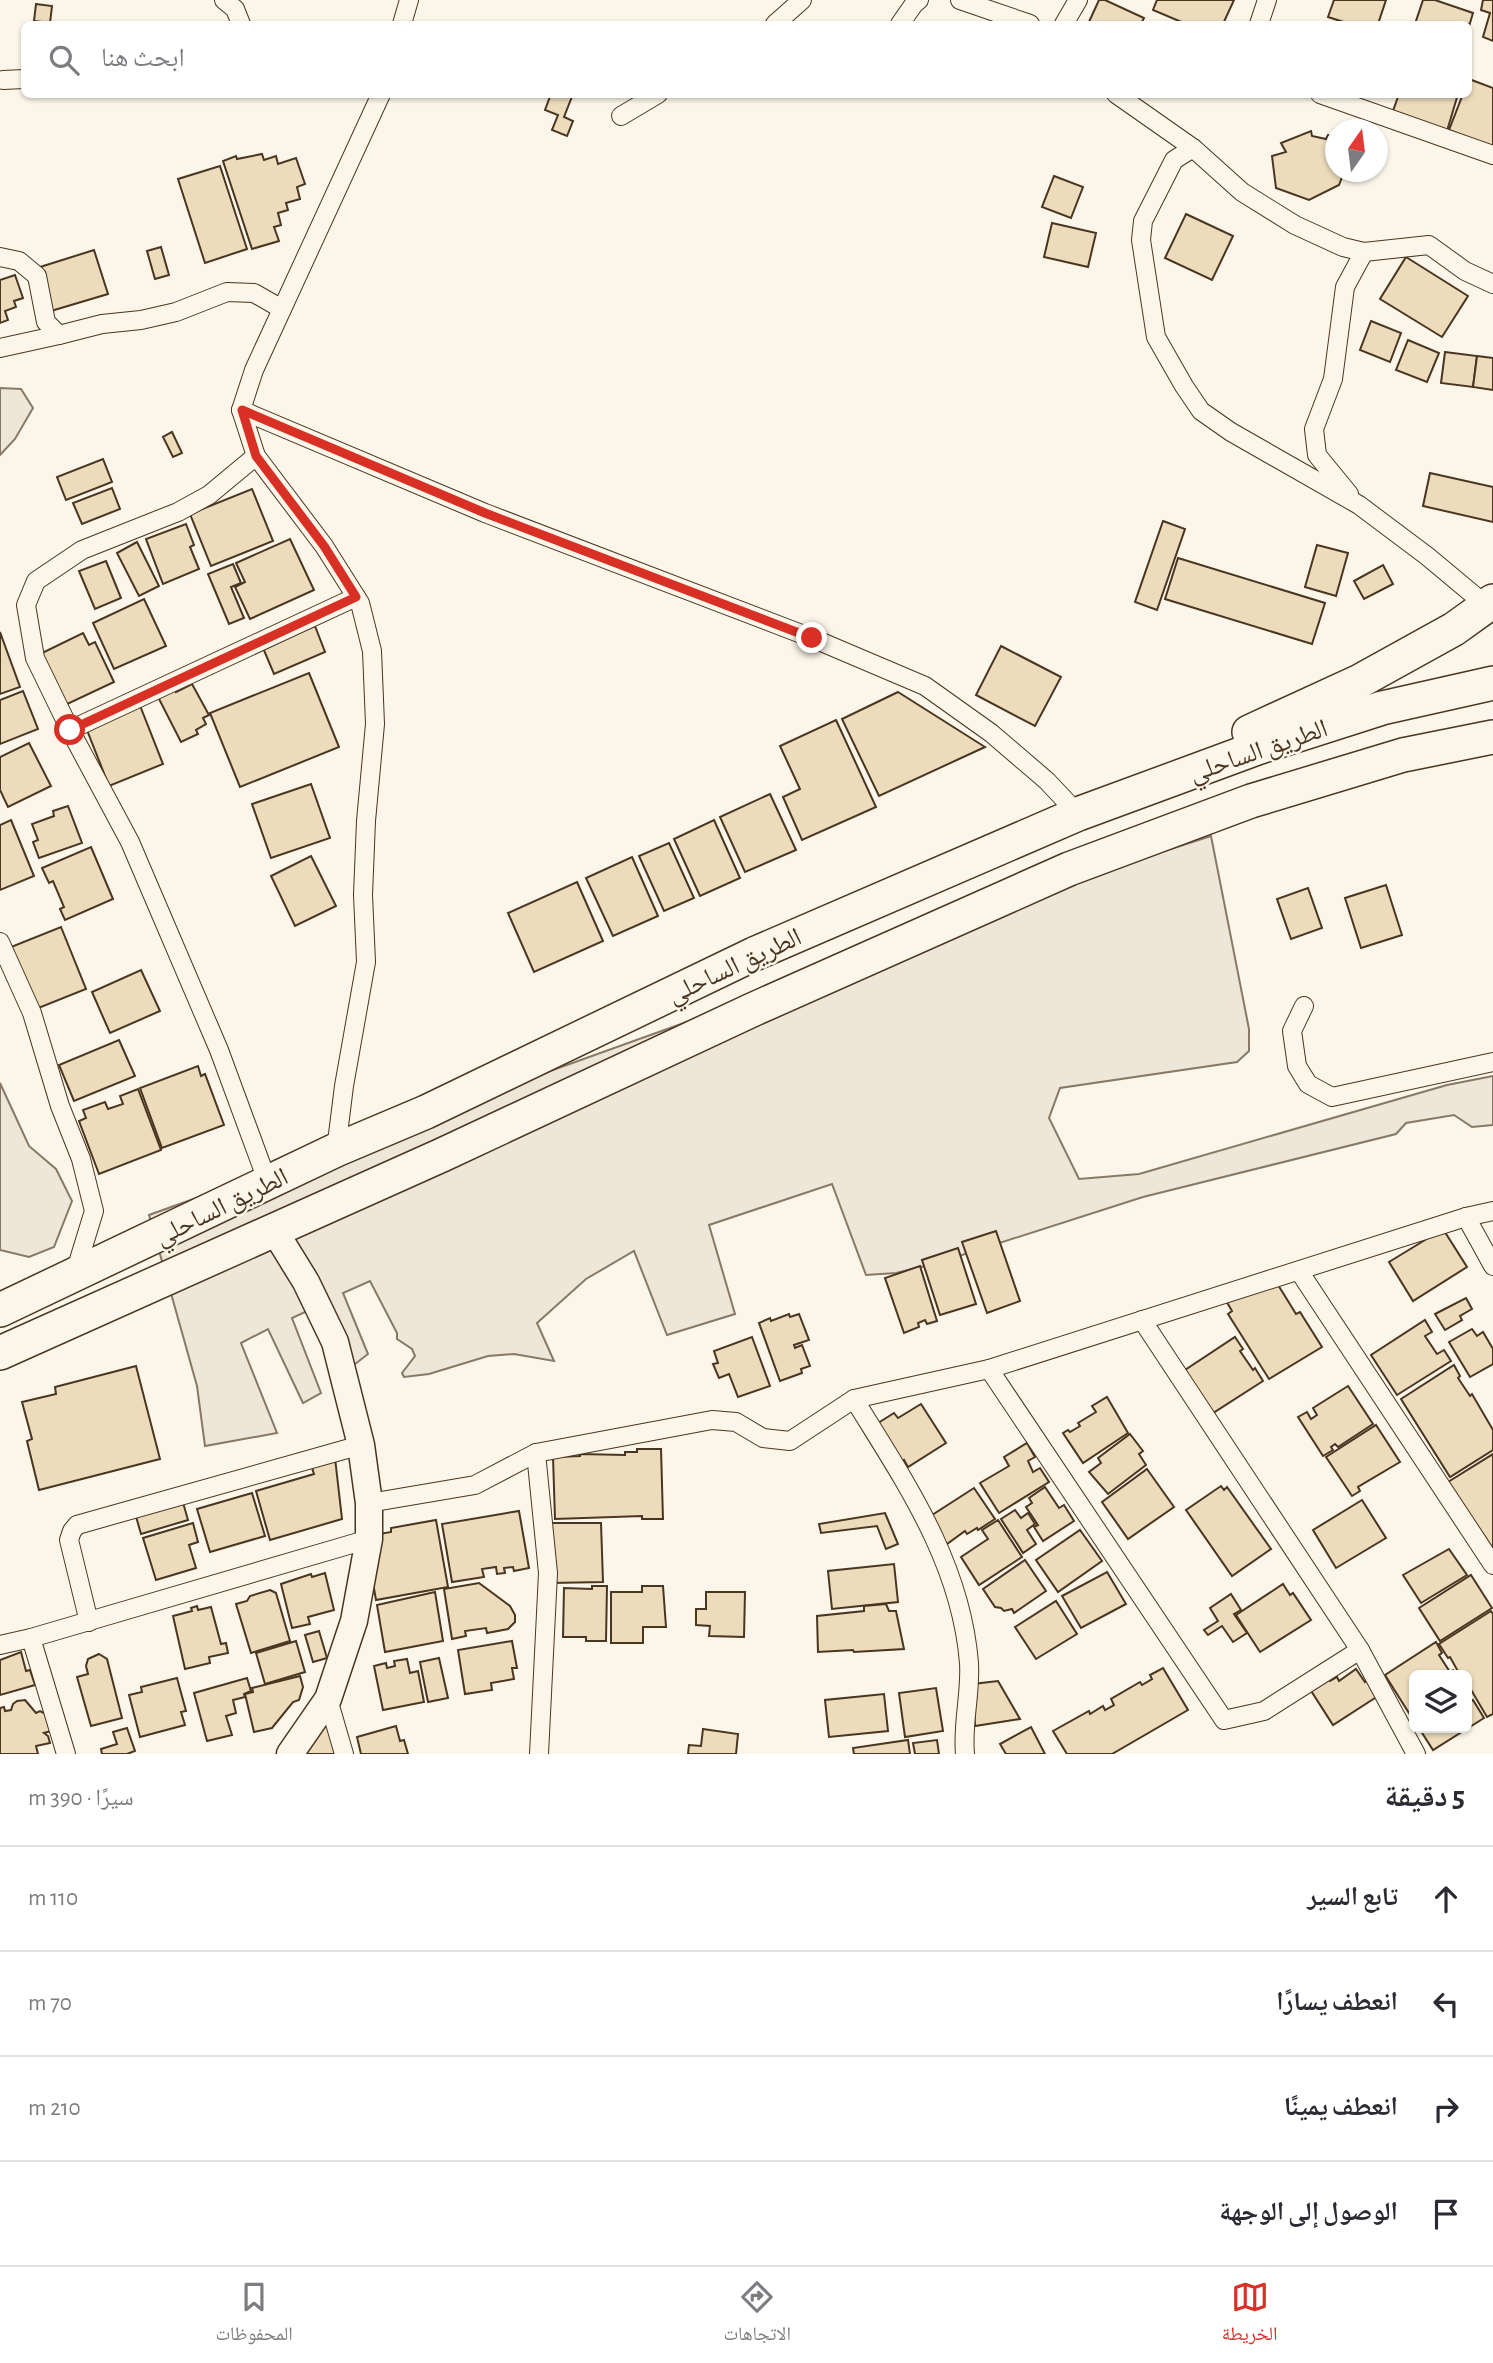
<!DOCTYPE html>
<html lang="ar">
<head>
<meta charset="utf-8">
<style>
	body { margin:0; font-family:"Alegreya Sans","Noto Naskh Arabic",sans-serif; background:#f2f2f3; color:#2b2b33; direction:rtl }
	.controls { position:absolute; right:21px; bottom:21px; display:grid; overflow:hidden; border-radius:10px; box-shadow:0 2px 5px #0004 }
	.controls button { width:63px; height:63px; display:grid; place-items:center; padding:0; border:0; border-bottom:2px solid #e1e1e2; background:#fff; color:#2b2b33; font:35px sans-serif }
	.compass { position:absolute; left:1325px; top:119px; width:63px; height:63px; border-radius:50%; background:#fff; box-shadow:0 2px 5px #0004; rotate:14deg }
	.stop { position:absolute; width:21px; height:21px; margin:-16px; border:5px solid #d93025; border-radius:50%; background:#fff }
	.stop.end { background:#d93025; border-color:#fff; box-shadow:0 2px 7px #0008 }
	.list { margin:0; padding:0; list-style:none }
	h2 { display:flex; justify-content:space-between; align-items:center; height:91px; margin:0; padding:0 28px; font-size:30px }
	h2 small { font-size:23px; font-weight:400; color:#7c7c81 }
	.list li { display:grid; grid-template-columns:46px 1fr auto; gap:21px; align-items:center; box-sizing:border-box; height:105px; padding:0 28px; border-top:2px solid #e1e1e2 }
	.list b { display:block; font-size:26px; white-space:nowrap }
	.list em { font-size:23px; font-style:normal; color:#7c7c81 }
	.icon { flex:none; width:38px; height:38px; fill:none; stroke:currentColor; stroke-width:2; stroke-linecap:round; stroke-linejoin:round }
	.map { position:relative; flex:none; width:1493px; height:1754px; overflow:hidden; direction:ltr }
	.search { position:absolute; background:#fff; box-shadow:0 2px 5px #0004; left:21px; right:21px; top:21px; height:77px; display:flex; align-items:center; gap:18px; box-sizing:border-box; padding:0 24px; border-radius:10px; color:#7c7c81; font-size:26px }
	.sheet { height:511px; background:#fff }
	nav { display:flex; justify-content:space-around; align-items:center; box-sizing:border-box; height:98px; border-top:2px solid #e1e1e2; background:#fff; font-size:19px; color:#7c7c81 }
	nav a { display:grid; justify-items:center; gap:4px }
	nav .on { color:#d93025 }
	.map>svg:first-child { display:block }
	.green { fill:#ede6d9; stroke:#887966; stroke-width:2 }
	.building { fill:#ecdcbc; stroke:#4a3520; stroke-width:2 }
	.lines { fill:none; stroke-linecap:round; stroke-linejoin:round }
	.street-casing { stroke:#4a3520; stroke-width:20 }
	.secondary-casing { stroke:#4a3520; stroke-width:29 }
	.highway-casing { stroke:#4a3520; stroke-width:36 }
	.street { stroke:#fbf6e9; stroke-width:18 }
	.secondary { stroke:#fbf6e9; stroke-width:26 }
	.highway { stroke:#fbf6e9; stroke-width:33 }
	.route { stroke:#d93025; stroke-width:9 }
	.labels { text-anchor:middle; stroke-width:5; stroke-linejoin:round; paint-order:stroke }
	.street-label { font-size:26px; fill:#4a3520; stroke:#fbf6e9 }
</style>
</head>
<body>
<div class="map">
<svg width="1493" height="1754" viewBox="0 0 1493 1754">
	<rect width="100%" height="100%" fill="#fbf6e9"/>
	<g class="green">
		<polygon points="0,388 21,389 33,408 15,439 0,455"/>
		<polygon points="1211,836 1249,1029 1249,1051 1237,1062 1060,1088 1049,1118 1079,1179 1139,1174 1447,1085 1493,1076 1493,1125 1472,1127 1454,1115 1406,1123 1396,1134 1143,1197 934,1264 896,1273 866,1275 832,1184 709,1225 735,1314 667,1335 634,1251 586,1279 537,1323 554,1361 514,1354 488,1356 429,1374 404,1377 402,1373 415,1356 412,1349 397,1339 397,1333 370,1281 343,1293 368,1354 350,1368 320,1305 292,1318 321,1393 303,1403 268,1329 241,1343 277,1433 205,1446 197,1386 149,1215 1149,856"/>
		<polygon points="0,1083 29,1146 56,1169 72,1201 54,1247 29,1257 0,1250"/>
	</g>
	<g class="building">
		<polygon points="1099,0 1105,0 1144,18 1141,24 1088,24"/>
		<polygon points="1157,0 1234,0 1223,24 1186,24 1153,10"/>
		<polygon points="1334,0 1386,0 1378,24 1350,24 1328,17"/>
		<polygon points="1423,0 1435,0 1473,13 1468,30 1468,24 1415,24"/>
		<polygon points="1483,0 1493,0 1493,41 1483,37 1490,13 1481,10"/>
		<polygon points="36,4 52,6 50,23 34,21"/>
		<polygon points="1469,79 1493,88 1493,147 1449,130 1463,94 1468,94"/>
		<polygon points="551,94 573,94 564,117 573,121 567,136 552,130 558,115 545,110"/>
		<polygon points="1399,94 1458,94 1447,131 1393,111"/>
		<polygon points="1311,131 1312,136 1326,139 1328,135 1336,138 1336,172 1344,172 1339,185 1309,200 1276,188 1272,156 1286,152 1281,143"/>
		<polygon points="262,154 264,160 276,156 278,164 296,158 305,184 297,187 300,199 286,203 288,210 278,213 281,225 274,227 279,241 252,249 223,161 236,156 237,159"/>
		<polygon points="220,166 247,249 205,263 178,179"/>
		<polygon points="1054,176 1083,187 1071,218 1042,207"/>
		<polygon points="1186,214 1233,236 1212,280 1165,258"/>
		<polygon points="1052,223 1096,233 1088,267 1044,257"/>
		<polygon points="161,247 169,275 155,279 147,251"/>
		<polygon points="94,250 108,294 51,311 37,268"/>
		<polygon points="1406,257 1468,296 1442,337 1380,299"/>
		<polygon points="15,275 23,298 14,301 16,307 5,311 8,320 0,323 0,280"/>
		<polygon points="1371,321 1401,333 1390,362 1360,350"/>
		<polygon points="1408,340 1439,353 1427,382 1396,370"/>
		<polygon points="1445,352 1477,356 1473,387 1441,383"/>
		<polygon points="1477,356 1493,358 1493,390 1473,387"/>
		<polygon points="172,432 182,453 173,457 163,437"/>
		<polygon points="103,459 112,482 66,500 57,477"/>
		<polygon points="1430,473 1493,487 1493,522 1423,506"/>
		<polygon points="112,488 120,509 82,524 73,503"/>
		<polygon points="252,489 273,541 211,566 190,514"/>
		<polygon points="1163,521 1185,529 1157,610 1135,602"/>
		<polygon points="186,524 194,545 190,547 199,569 163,584 146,539"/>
		<polygon points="290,539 314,590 250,619 235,587 245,582 236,563"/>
		<polygon points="137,542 159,586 139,596 117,553"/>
		<polygon points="1317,545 1348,553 1336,596 1305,587"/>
		<polygon points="1178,558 1325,603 1312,644 1165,599"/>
		<polygon points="106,561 121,598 95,609 79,571"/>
		<polygon points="233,564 241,583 231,587 244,618 229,624 208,574"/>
		<polygon points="1383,565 1393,584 1364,599 1354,581"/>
		<polygon points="144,599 166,646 114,669 93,623"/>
		<polygon points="315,626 325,652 274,674 263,648"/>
		<polygon points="0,632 20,687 0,694"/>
		<polygon points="83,633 89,645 95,642 114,682 63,706 38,655"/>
		<polygon points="1001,646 1061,677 1035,726 976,695"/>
		<polygon points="309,673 339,747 240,787 210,713"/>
		<polygon points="192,684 209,715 203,718 206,724 196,730 198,734 181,742 157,695 174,687 176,692"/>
		<polygon points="23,691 38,729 0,744 0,700"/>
		<polygon points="898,692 985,747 879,796 842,719"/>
		<polygon points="139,703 163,764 109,786 85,725"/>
		<polygon points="836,720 876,807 802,840 783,797 800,789 780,746"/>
		<polygon points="29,743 51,786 8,807 0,790 0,757"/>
		<polygon points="311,784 330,838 271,858 252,804"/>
		<polygon points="770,794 796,850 745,872 720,817"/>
		<polygon points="68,806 82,843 39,858 33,842 38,840 32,824 54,816 53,811"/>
		<polygon points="11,820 34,876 0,890 0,825"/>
		<polygon points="714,820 740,878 700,896 674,839"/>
		<polygon points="669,843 694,898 664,911 639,856"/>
		<polygon points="91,847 113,899 65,920 60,909 64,907 53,881 49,883 42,868"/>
		<polygon points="311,856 336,906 295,926 271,876"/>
		<polygon points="632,857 658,916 613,936 586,878"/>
		<polygon points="577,882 603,941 534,972 508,913"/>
		<polygon points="1386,885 1402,935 1361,948 1345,898"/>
		<polygon points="1308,888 1322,928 1291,939 1277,899"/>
		<polygon points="61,927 86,989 36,1009 11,947"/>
		<polygon points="141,970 160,1011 110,1033 92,992"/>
		<polygon points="119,1040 135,1076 74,1101 59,1065"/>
		<polygon points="198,1066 201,1076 205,1074 224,1125 162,1148 140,1088"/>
		<polygon points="138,1089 161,1150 99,1174 79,1121 86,1118 83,1110 105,1102 108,1109 123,1104 120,1096"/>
		<polygon points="1443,1229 1467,1267 1413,1301 1389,1262"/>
		<polygon points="996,1231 1020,1301 987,1313 962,1242"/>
		<polygon points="958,1248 976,1304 940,1315 922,1260"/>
		<polygon points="920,1266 937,1321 927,1324 925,1320 918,1323 919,1327 904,1333 885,1278"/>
		<polygon points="1275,1280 1296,1314 1300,1312 1322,1347 1269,1379 1228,1314 1232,1311 1225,1299"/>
		<polygon points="1466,1298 1472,1309 1460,1316 1462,1320 1445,1330 1435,1314"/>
		<polygon points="789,1314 790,1317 799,1314 809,1340 794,1345 795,1348 802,1345 810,1366 801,1369 802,1373 780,1381 759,1323 770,1318 771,1321"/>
		<polygon points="1425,1320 1432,1332 1425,1336 1437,1354 1444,1350 1451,1361 1397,1395 1371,1355"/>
		<polygon points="1472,1329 1477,1336 1483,1332 1493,1349 1493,1364 1470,1377 1449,1342"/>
		<polygon points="752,1337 770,1386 738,1397 729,1374 719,1378 713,1364 718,1363 714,1351"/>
		<polygon points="1235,1337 1243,1349 1240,1351 1253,1370 1255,1368 1263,1381 1213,1413 1185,1370"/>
		<polygon points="1454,1365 1460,1376 1458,1378 1470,1396 1472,1394 1493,1430 1493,1450 1450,1477 1401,1399"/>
		<polygon points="136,1366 160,1459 39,1490 27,1441 32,1439 22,1402 56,1394 55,1387"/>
		<polygon points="1348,1386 1373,1424 1338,1447 1335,1444 1331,1447 1333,1450 1323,1456 1298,1417 1307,1412 1311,1419 1317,1415 1313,1408"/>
		<polygon points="1107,1397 1128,1433 1083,1463 1063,1433 1068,1430 1070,1432 1080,1426 1078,1423 1096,1412 1092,1406"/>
		<polygon points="921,1404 946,1443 908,1467 904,1460 899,1463 875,1425 894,1413 898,1418"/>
		<polygon points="1376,1425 1400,1462 1358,1487 1360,1491 1352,1496 1326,1457"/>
		<polygon points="1130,1434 1143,1451 1139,1454 1146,1465 1108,1494 1089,1472 1101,1463 1098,1458"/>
		<polygon points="1027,1443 1035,1457 1028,1461 1033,1472 1040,1468 1049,1482 999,1513 980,1483 1009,1466 1004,1457"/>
		<polygon points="637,1449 661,1449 663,1519 642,1519 642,1516 555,1519 553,1457 580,1456 580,1454 625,1455 625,1452 637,1452"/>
		<polygon points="1493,1454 1493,1553 1448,1482"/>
		<polygon points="335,1458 342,1519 270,1540 256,1491 314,1474 311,1465"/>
		<polygon points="1147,1469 1174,1507 1128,1539 1102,1502"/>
		<polygon points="1221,1486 1224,1490 1227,1487 1271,1549 1232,1576 1186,1510"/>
		<polygon points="1045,1487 1059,1508 1064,1505 1074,1521 1043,1541 1034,1527 1038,1525 1026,1507 1032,1503 1029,1498"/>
		<polygon points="974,1488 995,1519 978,1530 977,1528 967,1534 965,1531 947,1544 929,1517"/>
		<polygon points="252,1493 265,1536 210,1552 197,1509"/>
		<polygon points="182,1499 188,1520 141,1534 135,1513"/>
		<polygon points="1362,1500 1386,1538 1336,1568 1313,1530"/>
		<polygon points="1015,1510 1021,1518 1028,1513 1035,1524 1027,1530 1036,1544 1023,1553 1001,1519"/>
		<polygon points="519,1511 529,1568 514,1571 513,1567 504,1568 505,1573 497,1574 496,1567 482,1569 484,1577 452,1582 442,1524"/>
		<polygon points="885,1513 898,1544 886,1549 877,1526 821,1533 819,1524"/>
		<polygon points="436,1520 448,1587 376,1600 371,1572 374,1535 391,1532 391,1528"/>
		<polygon points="998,1520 1022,1557 979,1585 961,1557 988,1539 982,1530"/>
		<polygon points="193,1523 198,1542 189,1545 196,1568 156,1580 143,1538"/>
		<polygon points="552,1523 601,1523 603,1582 551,1583"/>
		<polygon points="1080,1530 1102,1561 1058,1592 1036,1560"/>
		<polygon points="1449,1549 1467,1575 1421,1603 1403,1575"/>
		<polygon points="1025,1560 1046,1591 1014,1613 1012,1609 1004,1611 1001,1608 995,1607 983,1589"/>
		<polygon points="894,1564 898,1602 832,1609 828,1571"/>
		<polygon points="1107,1572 1126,1604 1081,1628 1062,1596"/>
		<polygon points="325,1573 334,1610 308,1617 310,1624 292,1628 281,1584 311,1574 312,1577"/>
		<polygon points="1471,1575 1492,1608 1440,1641 1419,1608"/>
		<polygon points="479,1583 510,1606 515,1615 515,1622 508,1629 487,1633 486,1628 465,1631 466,1636 452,1639 444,1589"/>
		<polygon points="1283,1584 1290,1595 1293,1593 1311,1620 1260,1652 1236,1615"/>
		<polygon points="592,1586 607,1586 606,1641 586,1641 586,1637 563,1637 564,1588 592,1589"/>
		<polygon points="642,1586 663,1586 666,1627 643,1627 643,1643 611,1643 611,1592 642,1592"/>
		<polygon points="270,1590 276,1593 290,1641 251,1653 236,1604 247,1601 250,1596"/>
		<polygon points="435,1592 443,1641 385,1652 377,1605"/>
		<polygon points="706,1592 745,1592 744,1637 709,1636 710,1626 696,1625 696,1609 706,1609"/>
		<polygon points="1231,1594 1241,1610 1234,1614 1247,1633 1233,1642 1222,1626 1208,1635 1204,1630 1218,1621 1210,1608"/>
		<polygon points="1056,1601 1077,1634 1036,1659 1015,1627"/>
		<polygon points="886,1604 889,1611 896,1611 904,1649 854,1652 853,1650 818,1652 817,1616 864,1611 864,1606"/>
		<polygon points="197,1606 198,1610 211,1607 221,1644 226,1643 228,1653 209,1657 210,1663 185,1669 173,1616 192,1611 191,1608"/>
		<polygon points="1491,1611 1493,1614 1493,1714 1487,1717 1470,1688 1468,1689 1467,1686 1467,1675 1460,1675 1450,1657 1448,1658 1439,1644"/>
		<polygon points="319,1631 327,1658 313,1662 305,1635"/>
		<polygon points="296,1641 305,1672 265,1684 256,1653"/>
		<polygon points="512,1641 517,1668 512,1668 514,1679 491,1683 492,1690 465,1694 458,1650"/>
		<polygon points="1436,1642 1442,1653 1439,1655 1450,1672 1453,1670 1457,1675 1414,1675 1414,1721 1385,1675"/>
		<polygon points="21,1652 26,1671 30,1670 35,1685 0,1695 0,1660"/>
		<polygon points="99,1654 107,1659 122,1718 91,1726 77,1677 88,1674 86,1666 88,1659"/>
		<polygon points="439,1658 448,1698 428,1702 420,1662"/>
		<polygon points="407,1659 410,1673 418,1671 424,1702 383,1710 374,1666 386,1663 387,1668 395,1666 394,1661"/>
		<polygon points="1163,1668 1188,1710 1112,1754 1067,1754 1053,1731 1089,1711 1090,1714 1103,1706 1105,1710 1114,1705 1111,1699 1140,1682 1142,1685 1152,1679 1150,1675"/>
		<polygon points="1356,1669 1365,1682 1368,1680 1378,1696 1333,1725 1308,1686 1326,1675 1330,1681 1337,1677 1339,1681"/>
		<polygon points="300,1676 303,1687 299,1700 293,1702 272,1728 254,1732 245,1694 253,1692 252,1688"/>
		<polygon points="177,1678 186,1711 181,1712 185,1725 140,1737 129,1695 142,1692 141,1687"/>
		<polygon points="247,1678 251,1691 244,1694 245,1697 233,1700 236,1713 226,1716 232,1735 207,1741 194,1693"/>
		<polygon points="998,1681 1020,1719 975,1726 973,1684"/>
		<polygon points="936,1688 943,1731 905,1737 899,1693"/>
		<polygon points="884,1694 888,1731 829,1737 825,1700"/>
		<polygon points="1467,1697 1470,1702 1473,1700 1484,1718 1433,1750 1419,1728 1467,1728"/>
		<polygon points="25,1700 36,1713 40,1711 46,1714 51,1731 44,1733 48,1736 50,1743 36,1746 38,1754 0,1754 0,1708 4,1707 5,1711 11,1710 13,1704 17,1701"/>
		<polygon points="328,1720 335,1754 306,1754 304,1742"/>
		<polygon points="396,1726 400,1741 404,1740 408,1754 361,1754 357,1737"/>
		<polygon points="1031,1727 1045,1754 1006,1754 1000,1744"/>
		<polygon points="127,1728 135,1751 127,1754 102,1754 101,1749 117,1744 113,1732"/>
		<polygon points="703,1729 738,1734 736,1754 688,1754 689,1745 701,1746"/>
		<polygon points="908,1740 910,1754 854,1754 853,1748"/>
		<polygon points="937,1740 939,1754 915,1754 913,1743"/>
	</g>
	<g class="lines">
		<g class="street-casing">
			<g id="street">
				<polyline points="224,0 235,9 241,24"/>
				<polyline points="960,0 1030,24"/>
				<polyline points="402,24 409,0"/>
				<polyline points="775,24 802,0"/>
				<polyline points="900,24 914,4 919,0"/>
				<polyline points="1064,24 1078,0"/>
				<polyline points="1259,24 1267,0"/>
				<polyline points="3,80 24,79"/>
				<polyline points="1116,94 1193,148 1242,192 1295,225 1343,247 1364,252 1429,245 1465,271 1493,284"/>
				<polyline points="1320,94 1493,155"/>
				<polyline points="621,116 658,94"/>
				<polyline points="1193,148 1174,160 1143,221 1141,240 1156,337 1184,386 1201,411 1231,432 1359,505 1427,556 1487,606"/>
				<polyline points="0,257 19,261 37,276 46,322 59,335 102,324 141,320 176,312 227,292 254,293 282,309"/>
				<polyline points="0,348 59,335"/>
				<polyline points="241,410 485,513 812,638 925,686 991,733 1047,781 1078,814"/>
				<polyline points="256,456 209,495 178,512 82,550 36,581 26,605 35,658 70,730 130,842 219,1050 268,1183"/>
				<polyline points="1349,494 1317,455 1314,429 1333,379 1345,287 1364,252"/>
				<polyline points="70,730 356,597"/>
				<polyline points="0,942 32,1013 60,1106 81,1159 94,1211 74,1276"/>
				<polyline points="1304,1006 1292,1031 1297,1066 1308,1084 1332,1097 1493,1062"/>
				<polyline points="336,1150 344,1086 366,962 363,895 366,821 375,724 372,651 360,603 324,546 256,456 241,410 254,370 381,94"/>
				<polyline points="1466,1217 1493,1266"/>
				<polyline points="1299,1271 1493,1565"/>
				<polyline points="1142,1320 1360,1650 1416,1754"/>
				<polyline points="989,1369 1224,1720 1264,1711 1360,1650"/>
				<path d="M 854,1399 C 905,1482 961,1562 969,1663 C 971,1693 962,1724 965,1754"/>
				<polyline points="536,1453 548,1573 539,1754"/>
				<polyline points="369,1503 475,1485 536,1453 712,1420 736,1422 763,1438 790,1441 854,1399 989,1369 1466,1217 1493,1211"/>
				<polyline points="89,1622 69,1540 72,1531 77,1525 361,1445"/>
				<polyline points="31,1638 369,1539"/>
				<polyline points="0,1645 31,1638 66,1754"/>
				<polyline points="328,1699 344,1754"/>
			</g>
		</g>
		<g class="secondary-casing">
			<polyline id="secondary" points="274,1230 306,1282 335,1342 361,1445 369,1503 369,1539 354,1621 328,1699 290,1754"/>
		</g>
		<g class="highway-casing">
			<g id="highway">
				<polyline points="1249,732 1360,681 1454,629 1493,601"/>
				<polyline points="0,1310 336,1150 426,1112 754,954 1078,814 1257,748 1382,708 1493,683"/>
				<polyline points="0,1353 442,1155 752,1010 1069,869 1251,801 1403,755 1493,737"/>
			</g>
		</g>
		<use href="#street" class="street"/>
		<use href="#secondary" class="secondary"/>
		<use href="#highway" class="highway"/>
	</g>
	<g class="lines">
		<polyline class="route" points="70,730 356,597 324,546 256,456 242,410 485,513 812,638"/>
	</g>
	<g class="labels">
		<g class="street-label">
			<text transform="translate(1258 750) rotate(-19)" y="9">الطريق الساحلي</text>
			<text transform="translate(734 965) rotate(-25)" y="9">الطريق الساحلي</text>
			<text transform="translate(221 1206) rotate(-26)" y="9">الطريق الساحلي</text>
		</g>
	</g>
</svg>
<div class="controls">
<button><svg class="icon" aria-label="layers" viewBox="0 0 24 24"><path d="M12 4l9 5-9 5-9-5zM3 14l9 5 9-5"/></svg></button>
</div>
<svg class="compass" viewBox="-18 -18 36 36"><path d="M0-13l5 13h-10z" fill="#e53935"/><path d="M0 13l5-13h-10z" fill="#7c7c81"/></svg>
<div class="stop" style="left:70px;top:730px"></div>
<div class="stop end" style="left:812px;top:638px"></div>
<div class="search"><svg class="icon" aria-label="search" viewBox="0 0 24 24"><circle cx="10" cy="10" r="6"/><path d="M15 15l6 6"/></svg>ابحث هنا</div>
</div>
<section class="sheet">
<h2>5 دقيقة<small>سيرًا · 390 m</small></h2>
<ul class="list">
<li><svg class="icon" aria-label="ahead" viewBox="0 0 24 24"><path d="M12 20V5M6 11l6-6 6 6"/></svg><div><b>تابع السير</b></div><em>110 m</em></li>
<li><svg class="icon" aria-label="left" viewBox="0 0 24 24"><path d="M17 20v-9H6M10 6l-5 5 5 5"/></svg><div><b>انعطف يسارًا</b></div><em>70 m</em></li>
<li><svg class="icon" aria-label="right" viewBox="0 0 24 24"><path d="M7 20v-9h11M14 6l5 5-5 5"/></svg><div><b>انعطف يمينًا</b></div><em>210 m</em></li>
<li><svg class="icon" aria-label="arrive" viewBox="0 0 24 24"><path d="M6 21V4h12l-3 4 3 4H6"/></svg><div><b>الوصول إلى الوجهة</b></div></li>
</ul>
</section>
<nav>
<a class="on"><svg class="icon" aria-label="map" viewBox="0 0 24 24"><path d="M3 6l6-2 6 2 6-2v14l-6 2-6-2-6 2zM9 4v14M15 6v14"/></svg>الخريطة</a>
<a><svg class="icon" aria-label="directions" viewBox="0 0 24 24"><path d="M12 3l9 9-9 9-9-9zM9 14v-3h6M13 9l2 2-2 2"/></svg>الاتجاهات</a>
<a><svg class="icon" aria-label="saved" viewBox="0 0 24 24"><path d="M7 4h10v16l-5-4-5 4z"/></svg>المحفوظات</a>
</nav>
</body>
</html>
